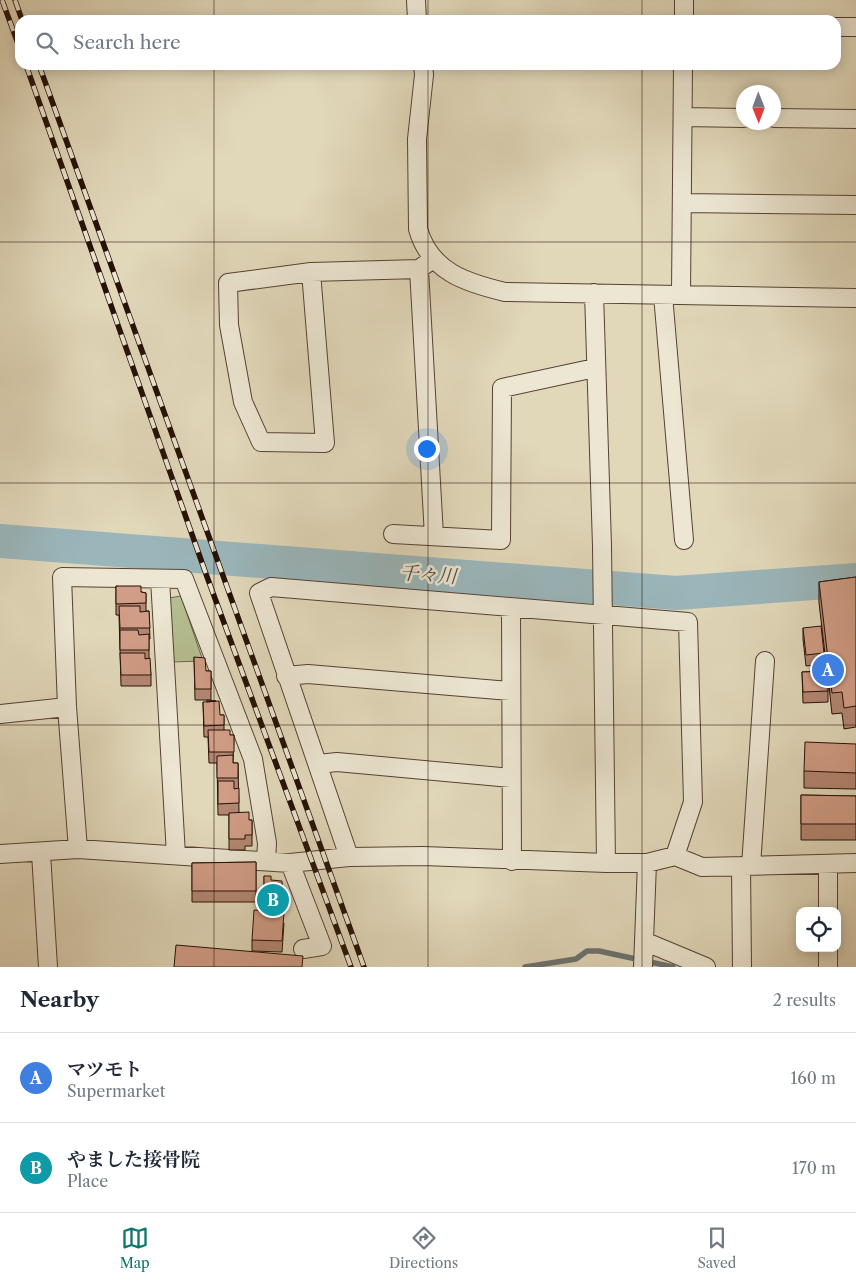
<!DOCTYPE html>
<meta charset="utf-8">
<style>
body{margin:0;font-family:"Libre Caslon Text","Noto Serif JP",serif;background:#f6f6f7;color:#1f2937}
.controls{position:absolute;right:15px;bottom:15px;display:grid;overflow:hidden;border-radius:10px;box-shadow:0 2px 12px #0003}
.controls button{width:45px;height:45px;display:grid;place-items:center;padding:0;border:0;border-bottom:1px solid #e0e1e3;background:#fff;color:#1f2937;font:25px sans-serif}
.compass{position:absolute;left:736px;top:85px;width:45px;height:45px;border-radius:50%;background:#fff;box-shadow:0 2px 12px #0003;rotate:179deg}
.you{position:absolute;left:426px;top:448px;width:18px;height:18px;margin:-12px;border:4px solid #fff;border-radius:50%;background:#1a73e8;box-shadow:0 0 0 8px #1a73e833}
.badge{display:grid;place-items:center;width:32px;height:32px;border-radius:50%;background:#0f766e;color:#fff;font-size:16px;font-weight:700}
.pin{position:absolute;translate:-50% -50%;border:2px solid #fff;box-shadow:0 1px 5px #0006}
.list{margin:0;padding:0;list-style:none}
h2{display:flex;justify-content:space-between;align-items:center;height:65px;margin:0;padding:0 20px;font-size:21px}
h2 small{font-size:16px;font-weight:400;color:#747a83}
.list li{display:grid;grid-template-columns:32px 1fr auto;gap:15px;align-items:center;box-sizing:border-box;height:90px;padding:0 20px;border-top:1px solid #e0e1e3}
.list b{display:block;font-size:19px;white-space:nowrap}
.list p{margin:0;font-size:16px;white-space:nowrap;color:#747a83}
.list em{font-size:16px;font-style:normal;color:#747a83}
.icon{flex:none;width:28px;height:28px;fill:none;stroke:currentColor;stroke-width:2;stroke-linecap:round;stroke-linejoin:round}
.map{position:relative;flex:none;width:856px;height:967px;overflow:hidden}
.search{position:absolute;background:#fff;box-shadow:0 2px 12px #0003;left:15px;right:15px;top:15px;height:55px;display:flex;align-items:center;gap:12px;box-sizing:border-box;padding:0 18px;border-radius:15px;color:#747a83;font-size:19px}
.sheet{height:245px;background:#fff}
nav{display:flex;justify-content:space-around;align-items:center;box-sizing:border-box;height:70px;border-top:1px solid #e0e1e3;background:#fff;font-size:14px;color:#747a83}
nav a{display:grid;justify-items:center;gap:2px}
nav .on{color:#0f766e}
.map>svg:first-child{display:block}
.green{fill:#b4be8f;stroke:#6d674b}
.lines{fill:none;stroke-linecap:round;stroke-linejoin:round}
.stream{stroke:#6c7473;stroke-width:5.5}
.river{stroke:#9ab6bb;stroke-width:34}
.minor-casing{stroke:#554234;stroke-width:20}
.minor{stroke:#ece6d2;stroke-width:18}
.rail-casing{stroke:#261007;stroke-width:5.5}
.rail{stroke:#ece6d2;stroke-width:4;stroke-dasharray:11;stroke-linecap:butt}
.wall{fill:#b48773;stroke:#261007}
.building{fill:#d19d86;stroke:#261007}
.grid{fill:none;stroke:#261007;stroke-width:1;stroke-opacity:0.55}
.labels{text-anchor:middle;stroke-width:5;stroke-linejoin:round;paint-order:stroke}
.water-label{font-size:19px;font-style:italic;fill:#4f4a46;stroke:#ece6d2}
</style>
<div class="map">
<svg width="856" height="967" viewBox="0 0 856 967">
<rect width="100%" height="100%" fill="#e1d8ba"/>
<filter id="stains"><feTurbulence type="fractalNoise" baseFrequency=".004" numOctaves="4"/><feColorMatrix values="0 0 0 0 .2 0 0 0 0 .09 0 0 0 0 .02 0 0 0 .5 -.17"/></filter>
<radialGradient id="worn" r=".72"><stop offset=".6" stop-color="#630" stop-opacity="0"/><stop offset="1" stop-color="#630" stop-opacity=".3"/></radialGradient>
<path class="green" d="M181,596L203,661L172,662L169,598Z"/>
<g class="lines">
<path class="stream" d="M525,967L576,959L587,951H599L673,967"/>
<path class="river" d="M0,541L676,593L856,580"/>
<defs>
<path id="minor" d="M416,0L417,20
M684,20V0
M836,27H856
M423,65L424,75L417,139L418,229C430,272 467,283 505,292L856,298
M683,117L744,118
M774,118L856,119
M682,203L856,205
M419,269L434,536
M311,272L325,443L261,442L243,402L229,325L228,283L311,272L419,269L433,259
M594,293L602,546L606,863
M681,294L683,65
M663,295L684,540
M393,534L501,540L502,388L595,368
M160,579L176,855
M511,607L512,861
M286,676L308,674L510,691
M0,714L67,707
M318,764L337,762L511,778
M78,849L67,707L62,577L184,579L253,759L267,843L266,861
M41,853L48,967
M0,854L78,849L290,863L349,857L423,856L606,863H647L675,856L702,867L856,863
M349,857L259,593L271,587L688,622L693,802L675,856
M290,863L322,946L303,949
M741,866L742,967
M751,866L765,661
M828,911V864
M646,942L706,967
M643,967L647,863
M828,967V948"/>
</defs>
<use href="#minor" class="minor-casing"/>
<use href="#minor" class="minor"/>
<defs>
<path id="rail" d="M2,0L20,49
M15,0L22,20
M26,65L206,574L351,967
M39,65L364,967"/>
</defs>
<use href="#rail" class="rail-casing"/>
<use href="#rail" class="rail"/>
</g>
<path class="wall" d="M856,577V727L844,729L842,713L832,714L828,677V702L803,703L802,672L827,671L819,603V582Z
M116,586L146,593V611H149L150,639H149V658L151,675V686H121L119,615H116Z
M803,628L824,653V664L806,666L803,639Z
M194,657L206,671H211V700H195Z
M203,702L220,715H224V730L230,735H234L233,763H238L239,812L249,820H252V846H245V850H229V815H218L217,763H209L208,737H204Z
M856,744V789L804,788V771Z
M801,795L856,796V840H801Z
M256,862V902H192V863Z
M264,876L271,880L283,897V908H264Z
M284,923L282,952L252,951V940Z"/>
<path class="building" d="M856,577V706L844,708L842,692L832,693L819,582Z
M116,586H141V592L146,593V603L116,604Z
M119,606H140V612L149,611L150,628H120Z
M821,626L824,653L806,655L803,628Z
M120,630H138L139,635L149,634V650H120Z
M120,653H145V659L150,658L151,675H121Z
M194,657L205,658L206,671H211V689H195Z
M827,671L828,691L803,692L802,672Z
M207,700L216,701L207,702Z
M219,701L220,715H224V725L204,726L203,702Z
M208,730H230V735H234V752H209Z
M805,742L856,744V773L804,771Z
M233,755V763H238V778H217V756Z
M218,781H234V789L239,788V803L218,804Z
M801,795L856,796V824H801Z
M249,812V820H252V835H245V839H229V813Z
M256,862V891H192V863Z
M264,876H271V880L282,881L283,897H264Z
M254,910L284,912L282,941L252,940Z
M176,945L303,956L302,967H174Z"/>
<path class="grid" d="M214,0V20M428,0V20M642,0V20M214,65V967M428,65V967M642,65V967M0,242H856M0,483H856M0,725H856"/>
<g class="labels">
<g class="water-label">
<text transform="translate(428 574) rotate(4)" y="7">千々川</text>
</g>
</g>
<rect width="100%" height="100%" filter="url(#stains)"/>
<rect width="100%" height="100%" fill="url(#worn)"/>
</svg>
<div class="controls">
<button><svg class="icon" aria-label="locate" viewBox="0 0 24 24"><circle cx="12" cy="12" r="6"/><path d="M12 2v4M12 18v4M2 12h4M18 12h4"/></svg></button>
</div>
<svg class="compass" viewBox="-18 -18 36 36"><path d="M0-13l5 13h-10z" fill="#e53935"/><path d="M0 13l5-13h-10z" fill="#747a83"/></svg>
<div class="you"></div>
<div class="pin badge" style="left:828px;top:670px;background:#3f7fe0">A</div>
<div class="pin badge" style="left:273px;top:900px;background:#0f9aa8">B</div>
<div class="search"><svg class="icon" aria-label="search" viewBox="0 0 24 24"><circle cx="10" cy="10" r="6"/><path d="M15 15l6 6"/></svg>Search here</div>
</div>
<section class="sheet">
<h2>Nearby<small>2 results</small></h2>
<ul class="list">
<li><span class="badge" style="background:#3f7fe0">A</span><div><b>マツモト</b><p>Supermarket</p></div><em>160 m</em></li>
<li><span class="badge" style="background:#0f9aa8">B</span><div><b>やました接骨院</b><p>Place</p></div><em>170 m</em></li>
</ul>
</section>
<nav>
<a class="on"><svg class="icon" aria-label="map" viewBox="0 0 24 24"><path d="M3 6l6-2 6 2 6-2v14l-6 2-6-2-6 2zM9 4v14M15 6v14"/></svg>Map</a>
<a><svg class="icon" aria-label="directions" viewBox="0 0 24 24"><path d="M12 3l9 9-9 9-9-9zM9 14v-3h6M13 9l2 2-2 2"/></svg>Directions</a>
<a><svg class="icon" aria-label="saved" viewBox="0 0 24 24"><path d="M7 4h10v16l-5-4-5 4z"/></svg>Saved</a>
</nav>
